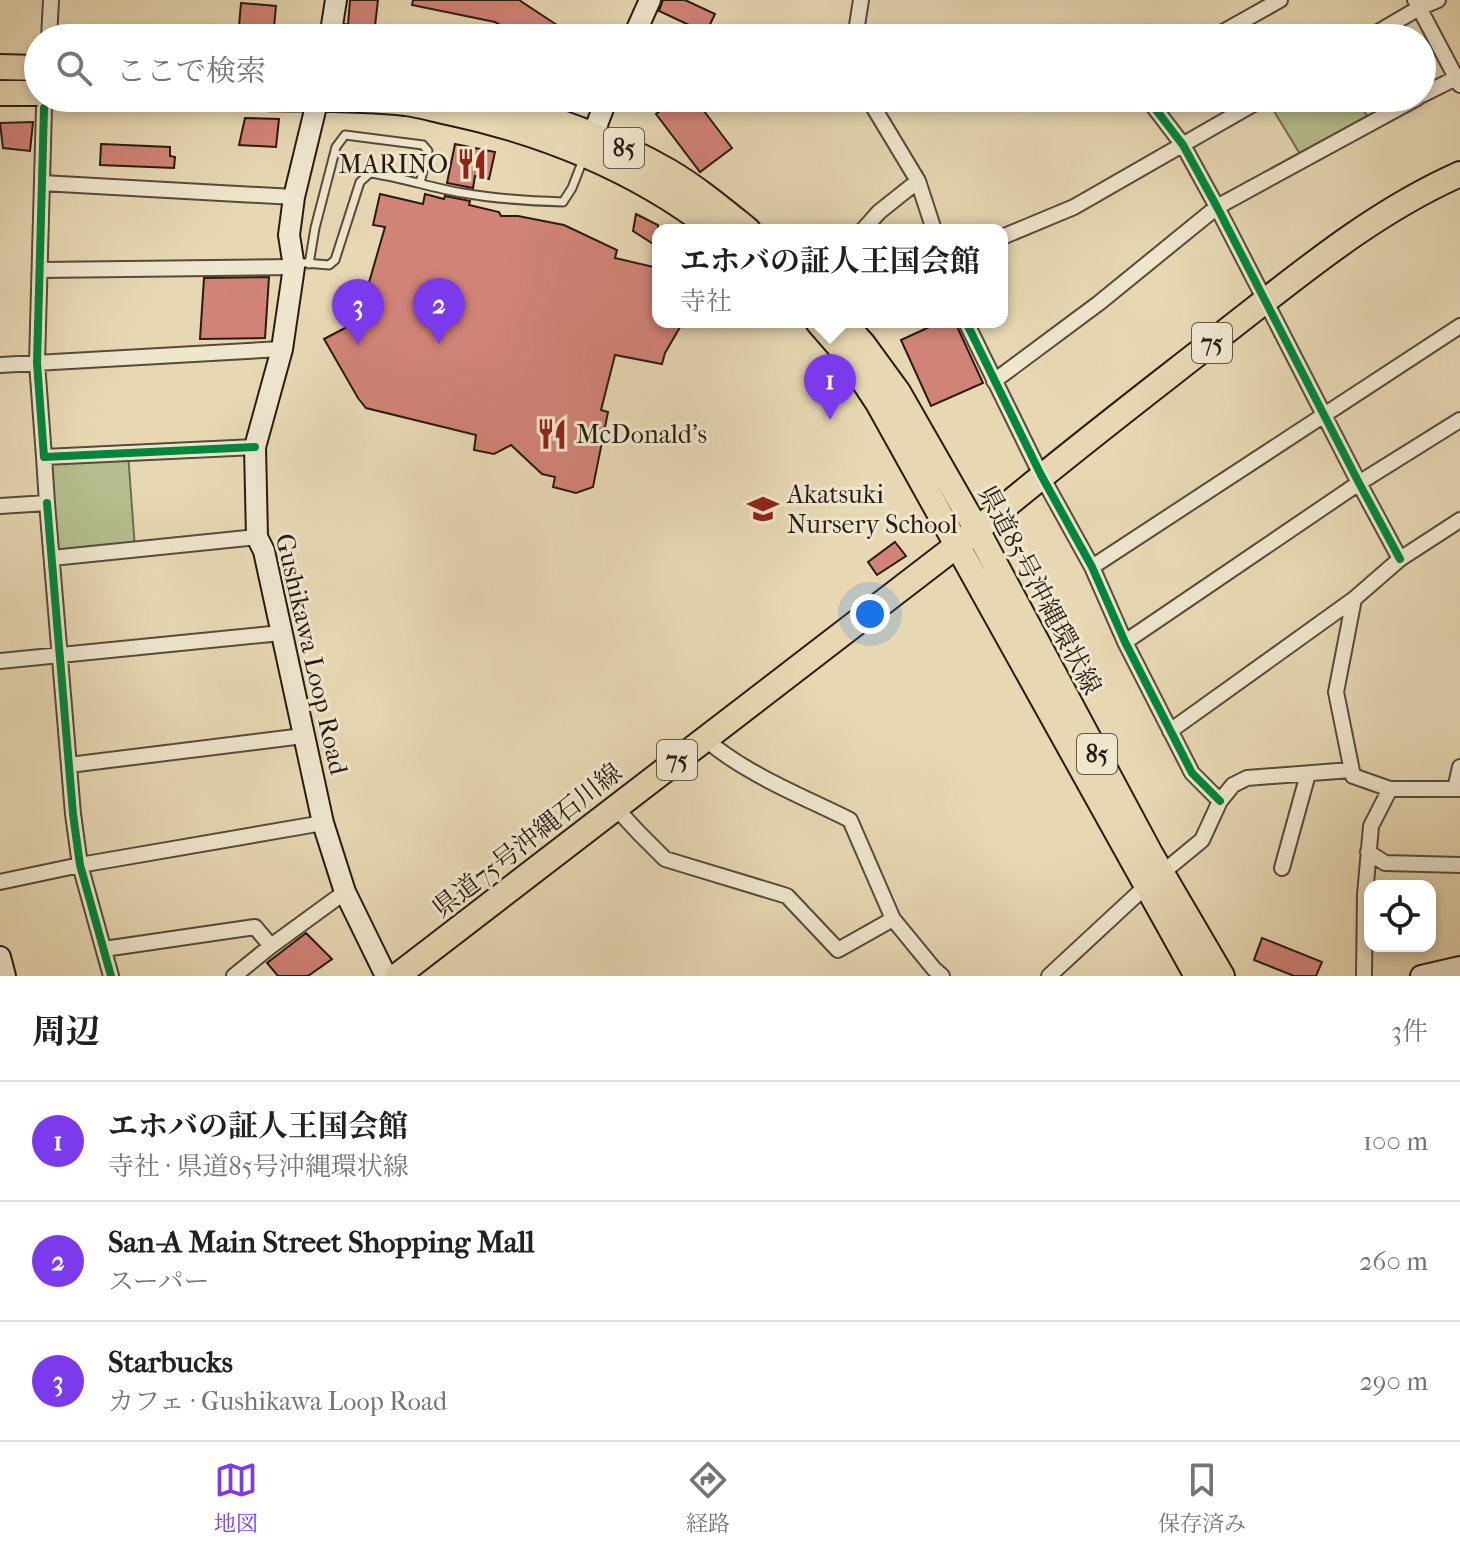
<!DOCTYPE html>
<html lang="ja">
<meta charset="utf-8">
<style>
body{margin:0;font-family:"IM FELL French Canon","Noto Serif JP",serif;background:#f6f6f6;color:#202124}
.controls{position:absolute;right:24px;bottom:24px;display:grid;overflow:hidden;border-radius:16px;box-shadow:0 4px 12px #0003}
.controls button{width:72px;height:72px;display:grid;place-items:center;padding:0;border:0;border-bottom:2px solid #e0e0e0;background:#fff;color:#202124;font:40px sans-serif}
.you{position:absolute;left:870px;top:614px;width:28px;height:28px;margin:-20px;border:6px solid #fff;border-radius:50%;background:#1a73e8;box-shadow:0 0 0 12px #1a73e833}
.badge{display:grid;place-items:center;width:52px;height:52px;border-radius:50%;background:#7c3aed;color:#fff;font-size:26px;font-weight:700}
.pin{position:absolute;translate:-50% -66px;filter:drop-shadow(0 2px 4px #0008)}
.pin::after{content:'';position:absolute;top:42px;width:28px;height:24px;background:inherit;clip-path:polygon(0 0,100% 0,50% 100%)}
.popup{position:absolute;left:652px;top:224px;width:356px;height:104px;box-sizing:border-box;display:grid;place-content:center;border-radius:16px;background:#fff;filter:drop-shadow(0 2px 6px #0005);font-size:26px;white-space:nowrap;color:#757577}
.popup b{font-size:30px;color:#202124}
.popup::after{content:'';position:absolute;left:50%;top:100%;margin-left:-16px;border:16px solid transparent;border-top-color:#fff}
.list{margin:0;padding:0;list-style:none}
h2{display:flex;justify-content:space-between;align-items:center;height:104px;margin:0;padding:0 32px;font-size:34px}
h2 small{font-size:26px;font-weight:400;color:#757577}
.list li{display:grid;grid-template-columns:52px 1fr auto;gap:24px;align-items:center;box-sizing:border-box;height:120px;padding:0 32px;border-top:2px solid #e0e0e0}
.list b{display:block;font-size:30px;white-space:nowrap}
.list p{margin:0;font-size:26px;white-space:nowrap;color:#757577}
.list em{font-size:26px;font-style:normal;color:#757577}
.icon{flex:none;width:44px;height:44px;fill:none;stroke:currentColor;stroke-width:2;stroke-linecap:round;stroke-linejoin:round}
.map{position:relative;flex:none;width:1460px;height:976px;overflow:hidden}
.search{position:absolute;background:#fff;box-shadow:0 4px 12px #0003;left:24px;right:24px;top:24px;height:88px;display:flex;align-items:center;gap:20px;box-sizing:border-box;padding:0 28px;border-radius:44px;color:#757577;font-size:30px}
.sheet{height:464px;background:#fff}
nav{display:flex;justify-content:space-around;align-items:center;box-sizing:border-box;height:112px;border-top:2px solid #e0e0e0;background:#fff;font-size:22px;color:#757577}
nav a{display:grid;justify-items:center;gap:4px}
nav .on{color:#7c3aed}
.map>svg:first-child{display:block}
.green{fill:#b5bf8d;stroke:#6f6d50;stroke-width:2}
.building{fill:#d18377;stroke:#291b13;stroke-width:2}
.lines{fill:none;stroke-linecap:round;stroke-linejoin:round}
.lane-casing{stroke:#584a3b;stroke-width:11}
.street-casing{stroke:#584a3b;stroke-width:18}
.secondary-casing{stroke:#291b13;stroke-width:24}
.primary-casing{stroke:#291b13;stroke-width:28}
.lane{stroke:#efe6ce;stroke-width:7}
.street{stroke:#efe6ce;stroke-width:14}
.secondary{stroke:#efe6ce;stroke-width:20}
.primary{stroke:#e7d8b3;stroke-width:24}
.cycleway-casing{stroke:#efe6ce;stroke-width:13}
.cycleway{stroke:#00873e;stroke-width:8}
.labels{text-anchor:middle;stroke-width:6;stroke-linejoin:round;paint-order:stroke}
.shield{fill:#efe6ce;stroke:#64584b;stroke-width:2}
.shield-label{font-size:24px;font-weight:bold;fill:#291b13}
.poi-label{font-size:26px;fill:#291b13;stroke:#efe6ce;text-anchor:start}
.street-label{font-size:26px;fill:#291b13;stroke:#efe6ce}
</style>
<div class="map">
<svg width="1460" height="976" viewBox="0 0 1460 976">
<rect width="100%" height="100%" fill="#e7d8b3"/>
<filter id="stains"><feTurbulence type="fractalNoise" baseFrequency=".0025" numOctaves="4"/><feColorMatrix values="0 0 0 0 .2 0 0 0 0 .09 0 0 0 0 .02 0 0 0 .5 -.17"/></filter>
<radialGradient id="worn" r=".72"><stop offset=".6" stop-color="#630" stop-opacity="0"/><stop offset="1" stop-color="#630" stop-opacity=".3"/></radialGradient>
<path class="green" d="M1266,98H1356L1371,122L1303,159Z
M128,453L135,549L52,558L44,457Z"/>
<path class="building" d="M350,0H378L375,26L410,33L409,38H343L345,24L348,25Z
M413,0H519L557,25L582,38H524L495,22L412,5Z
M663,0H685L715,14L706,33L659,11Z
M241,3L276,6L273,38H238Z
M678,98H694L732,148L700,172L656,114Z
M245,118L279,119L276,147L239,145Z
M33,122L30,151L3,148L0,123Z
M101,144L170,147V156L175,157L174,168L100,165Z
M455,144L495,152L489,179L475,176L473,188L447,183Z
M380,194L423,204L425,194L444,199L445,196L470,201L469,205L499,212L501,216H518L564,225L617,250L615,258L658,268V322H683L665,353L662,364L615,355L601,410L608,412L593,487L576,493L553,487L555,477L542,474L511,445L494,454L474,450L476,435L366,408L358,398L324,339L345,328L346,321L357,324L385,227L373,225Z
M636,214L658,225V247L633,231Z
M269,277L265,338L200,339L204,278Z
M940,322H955L983,383L931,406L901,340Z
M895,542L906,556L877,575L868,562Z
M306,933L332,959L308,976H278L267,963Z
M1262,938L1322,962L1316,976H1294L1254,960Z"/>
<g class="lines">
<defs>
<path id="lane" d="M294,262L329,265L335,260L360,182L370,173C401,177 431,188 463,193C496,199 530,201 563,202L572,188L584,157
M309,264L315,228L336,147L345,135L423,145L428,151L420,183"/>
<path id="street" d="M1415,0L1460,85
M49,38L51,0
M855,38L861,0
M1212,38L1280,0
M1368,38L1419,8L1438,0
M1422,95L1460,76
M868,98L918,181L934,230
M1147,98L1183,145L1217,207L1359,483L1400,559
M44,108L37,363L44,457L255,447
M42,183L294,197
M863,230L879,212L918,181
M1002,237L1074,207L1264,98
M40,270L294,267
M966,322L1041,475L1092,567L1125,642L1192,773L1220,801
M0,365L282,349
M994,381L1099,303L1217,207L1417,98
M47,503L73,814L80,865L111,976
M0,506L47,503L44,457
M52,558L257,537
M1092,567L1460,326
M1354,599L1336,692L1353,776L1390,789H1460
M1125,642L1359,483L1460,420
M0,661L281,633
M1170,731L1354,599L1400,559L1460,520
M704,738C745,774 802,796 850,820L893,919L934,969L942,976
M69,765L303,736
M1455,789L1460,767
M615,807L638,832L665,859L787,896L838,950L893,919
M1368,852L1385,863L1460,865
M1282,868L1308,774
M1162,873L1202,840L1220,801L1233,785L1247,778L1351,770
M0,882L80,865L323,823
M104,949L255,927L271,946
M234,976L271,946L345,892
M1049,976L1145,887
M1364,976L1365,895L1371,826L1390,789"/>
<path id="secondary" d="M330,38L336,0
M633,38L650,0
M318,98L294,197L289,235L294,267L282,349L255,447L257,537L264,551L323,823L345,892L386,976
M588,148L607,98
M0,957L5,976
M1421,976L1460,967"/>
<path id="primary" d="M0,67L38,68
M0,93H38
M265,98C311,99 359,98 406,103C420,105 434,109 448,112C543,132 637,170 714,230
M485,98C548,117 611,138 668,171C697,188 722,209 748,230
M818,322L845,353L878,403L1197,976
M843,322L863,344L898,392L977,530L1150,853L1222,976
M397,976L977,530C1057,462 1141,398 1224,333C1299,275 1372,213 1460,174"/>
</defs>
<use href="#lane" class="lane-casing"/>
<use href="#street" class="street-casing"/>
<use href="#secondary" class="secondary-casing"/>
<use href="#primary" class="primary-casing"/>
<use href="#lane" class="lane"/>
<use href="#street" class="street"/>
<use href="#secondary" class="secondary"/>
<use href="#primary" class="primary"/>
<defs>
<path id="cycleway" d="M1147,98L1183,145L1217,207L1359,483L1400,559
M44,108L37,363L44,457L255,447
M966,322L1041,475L1092,567L1125,642L1192,773L1220,801
M47,503L73,814L80,865L111,976"/>
</defs>
<use href="#cycleway" class="cycleway-casing"/>
<use href="#cycleway" class="cycleway"/>
</g>
<defs>
<symbol id="restaurant-bare" viewBox="-9 -9 18 18"><path d="M-5-6h1v4h1v-4h1v4h1v-4h1v5L-1.5 .5V6h-2V.5L-5-1ZM5-6V6H3V1.5H1.5Q1.5-4 5-6Z" fill="#8f2418" stroke="#efe6ce" stroke-width="2.5" paint-order="stroke"/></symbol>
<symbol id="school-bare" viewBox="-9 -9 18 18"><path d="M0-5L7-2L0 1L-7-2ZM-4 1L0 2.5L4 1V4Q0 6-4 4Z" fill="#8f2418" stroke="#efe6ce" stroke-width="2.5" paint-order="stroke"/></symbol>
</defs>
<g fill-rule="evenodd">
<use href="#restaurant-bare" x="450" y="142" width="44" height="44"/>
<use href="#restaurant-bare" x="530" y="412" width="44" height="44"/>
<use href="#school-bare" x="741" y="487" width="44" height="44"/>
</g>
<g class="labels">
<g class="shield">
<rect x="604" y="128" width="40" height="40" rx="6"/>
<rect x="1192" y="323" width="40" height="40" rx="6"/>
<rect x="1077" y="734" width="40" height="40" rx="6"/>
<rect x="657" y="740" width="40" height="40" rx="6"/>
</g>
<g class="shield-label">
<text x="624" y="156">85</text>
<text x="1212" y="351">75</text>
<text x="1097" y="762">85</text>
<text x="677" y="768">75</text>
</g>
<g class="poi-label">
<text x="448" y="173" text-anchor="end">MARINO</text>
<text x="576" y="443">McDonald's</text>
<text x="787" y="503">Akatsuki<tspan x="787" dy="30">Nursery School</tspan></text>
</g>
<g class="street-label">
<text transform="translate(1040 590) rotate(62)" y="9">県道85号沖縄環状線</text>
<text transform="translate(312 654) rotate(77)" y="9">Gushikawa Loop Road</text>
<text transform="translate(527 840) rotate(-38)" y="9">県道75号沖縄石川線</text>
</g>
</g>
<rect width="100%" height="100%" filter="url(#stains)"/>
<rect width="100%" height="100%" fill="url(#worn)"/>
</svg>
<div class="controls">
<button><svg class="icon" aria-label="locate" viewBox="0 0 24 24"><circle cx="12" cy="12" r="6"/><path d="M12 2v4M12 18v4M2 12h4M18 12h4"/></svg></button>
</div>
<div class="you"></div>
<div class="pin badge" style="left:830px;top:420px">1</div>
<div class="popup"><b>エホバの証人王国会館</b>寺社</div>
<div class="pin badge" style="left:439px;top:344px">2</div>
<div class="pin badge" style="left:358px;top:345px">3</div>
<div class="search"><svg class="icon" aria-label="search" viewBox="0 0 24 24"><circle cx="10" cy="10" r="6"/><path d="M15 15l6 6"/></svg>ここで検索</div>
</div>
<section class="sheet">
<h2>周辺<small>3件</small></h2>
<ul class="list">
<li><span class="badge">1</span><div><b>エホバの証人王国会館</b><p>寺社 · 県道85号沖縄環状線</p></div><em>100 m</em></li>
<li><span class="badge">2</span><div><b>San-A Main Street Shopping Mall</b><p>スーパー</p></div><em>260 m</em></li>
<li><span class="badge">3</span><div><b>Starbucks</b><p>カフェ · Gushikawa Loop Road</p></div><em>290 m</em></li>
</ul>
</section>
<nav>
<a class="on"><svg class="icon" aria-label="map" viewBox="0 0 24 24"><path d="M3 6l6-2 6 2 6-2v14l-6 2-6-2-6 2zM9 4v14M15 6v14"/></svg>地図</a>
<a><svg class="icon" aria-label="directions" viewBox="0 0 24 24"><path d="M12 3l9 9-9 9-9-9zM9 14v-3h6M13 9l2 2-2 2"/></svg>経路</a>
<a><svg class="icon" aria-label="saved" viewBox="0 0 24 24"><path d="M7 4h10v16l-5-4-5 4z"/></svg>保存済み</a>
</nav>
